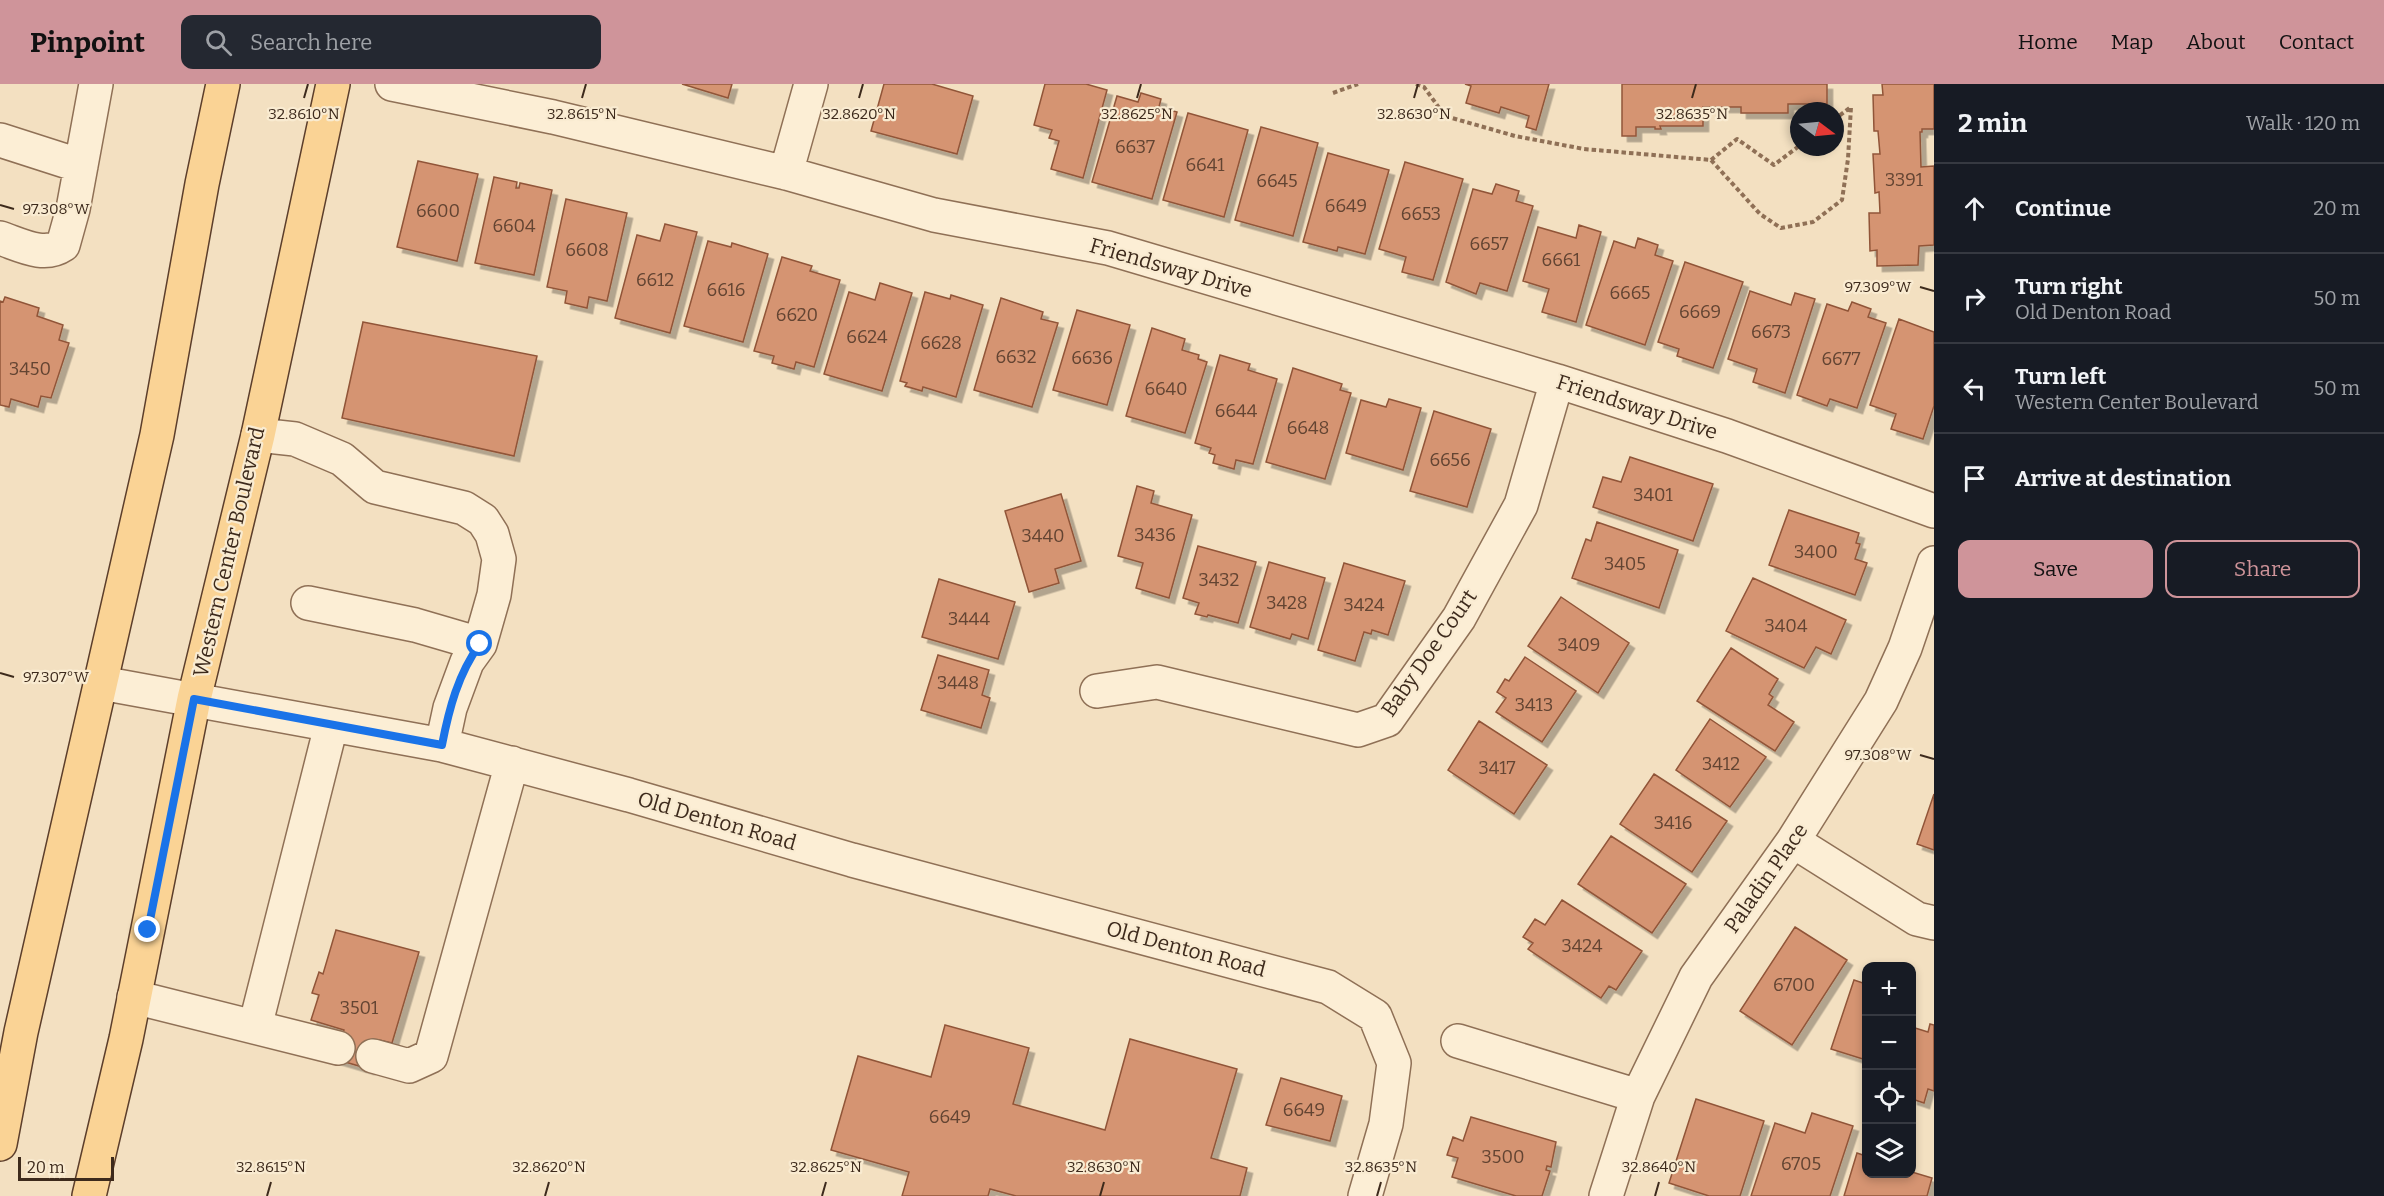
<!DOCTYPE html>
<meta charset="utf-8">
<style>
body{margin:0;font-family:Bitter,serif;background:#242831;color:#f1f3f6}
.controls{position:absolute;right:18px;bottom:18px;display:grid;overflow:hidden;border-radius:12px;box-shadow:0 3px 9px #0003}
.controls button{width:54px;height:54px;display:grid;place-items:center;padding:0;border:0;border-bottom:2px solid #363941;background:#171b24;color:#f1f3f6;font:30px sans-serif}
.compass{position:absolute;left:1790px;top:18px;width:54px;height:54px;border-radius:50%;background:#171b24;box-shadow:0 3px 9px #0003;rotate:106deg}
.scale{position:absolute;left:18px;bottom:15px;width:96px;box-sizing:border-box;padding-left:6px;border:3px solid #3d2a1c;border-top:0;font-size:16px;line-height:21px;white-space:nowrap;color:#3d2a1c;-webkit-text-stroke:4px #f9ebd1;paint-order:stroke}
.stop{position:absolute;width:18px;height:18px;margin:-14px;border:4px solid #1a73e8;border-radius:50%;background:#fff}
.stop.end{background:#1a73e8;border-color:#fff;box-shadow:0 2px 6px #0008}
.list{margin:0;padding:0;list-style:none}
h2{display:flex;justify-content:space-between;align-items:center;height:78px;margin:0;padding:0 24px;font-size:26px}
h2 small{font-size:20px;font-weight:400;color:#9ea1a6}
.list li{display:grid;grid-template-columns:39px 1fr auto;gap:18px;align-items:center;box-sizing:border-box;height:90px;padding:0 24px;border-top:2px solid #363941}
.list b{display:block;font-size:22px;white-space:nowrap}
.list p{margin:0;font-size:20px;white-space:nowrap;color:#9ea1a6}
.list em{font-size:20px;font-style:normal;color:#9ea1a6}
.actions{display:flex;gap:12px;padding:18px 24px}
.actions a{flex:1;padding:14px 0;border:2px solid #cf949a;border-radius:12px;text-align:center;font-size:21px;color:#cf949a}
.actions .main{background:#cf949a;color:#111}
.icon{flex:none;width:33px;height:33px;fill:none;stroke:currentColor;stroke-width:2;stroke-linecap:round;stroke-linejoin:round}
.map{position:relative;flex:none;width:1934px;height:1112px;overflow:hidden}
header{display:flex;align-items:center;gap:36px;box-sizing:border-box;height:84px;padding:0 30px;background:#cf949a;color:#111}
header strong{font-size:28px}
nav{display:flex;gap:33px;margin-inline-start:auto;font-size:21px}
.search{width:420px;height:54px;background:#242831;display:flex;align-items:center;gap:15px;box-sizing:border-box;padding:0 21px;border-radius:12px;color:#9ea1a6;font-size:22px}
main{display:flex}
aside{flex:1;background:#171b24}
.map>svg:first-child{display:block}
.building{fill:#d59472;stroke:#915539;stroke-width:1.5;filter:url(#shadow)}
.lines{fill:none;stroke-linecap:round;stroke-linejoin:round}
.minor-casing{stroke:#8f7056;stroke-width:36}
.major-casing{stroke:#5c3e2b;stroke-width:36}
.path{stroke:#8f7056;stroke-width:4;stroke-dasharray:4.5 3;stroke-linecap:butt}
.minor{stroke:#fceed5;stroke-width:33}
.major{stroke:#fad395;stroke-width:33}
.route{stroke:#1a73e8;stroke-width:8}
.ticks{fill:none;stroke:#3d2a1c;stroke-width:2}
.labels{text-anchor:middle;stroke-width:4.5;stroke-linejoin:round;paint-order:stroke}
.number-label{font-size:18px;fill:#634432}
.street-label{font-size:21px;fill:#3d2a1c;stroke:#f9ebd1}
.ticks-label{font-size:15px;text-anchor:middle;fill:#3d2a1c;stroke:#f9ebd1;stroke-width:4.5;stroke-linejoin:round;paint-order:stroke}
</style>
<header>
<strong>Pinpoint</strong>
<div class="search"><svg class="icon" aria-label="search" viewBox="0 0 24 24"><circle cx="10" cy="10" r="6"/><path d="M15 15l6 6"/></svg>Search here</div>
<nav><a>Home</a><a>Map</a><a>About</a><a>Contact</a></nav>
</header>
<main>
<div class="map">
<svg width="1934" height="1112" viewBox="0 0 1934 1112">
<defs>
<filter id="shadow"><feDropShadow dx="5.5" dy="5.5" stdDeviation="0" flood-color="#0004"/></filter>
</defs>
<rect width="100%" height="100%" fill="#f3e0c1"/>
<path class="building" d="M682,0H732L728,14Z
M884,0H932L973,12L957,70L871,47Z
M1045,0H1086L1107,6L1083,94L1051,85L1059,57L1049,54L1052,46L1034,41Z
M1465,0H1549L1536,46L1526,43L1529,32L1501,23L1499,29L1466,19L1471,2Z
M1622,0H1827V20H1788V29H1741V23H1703V42H1660L1661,45H1655V43H1636V52H1622Z
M1882,0H1934V45H1922V48H1920L1921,83L1934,82V161L1919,162L1918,181L1877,182V166L1870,167L1869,129H1880L1879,108L1875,109L1873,70H1880L1878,47H1874L1873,11H1883Z
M1141,9L1161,15L1159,23L1177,28L1152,115L1092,98L1117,12L1138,18Z
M1188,29L1248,46L1224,133L1163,116Z
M1261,43L1318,59L1293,152L1235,136Z
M1328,69L1389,86L1365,170L1338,163L1337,167L1303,158Z
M418,77L478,90L457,177L397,163Z
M1405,78L1463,95L1433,196L1402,188L1406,173L1379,165Z
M494,93L517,98L516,104H519L520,99L552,106L534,191L475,179Z
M1496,100L1519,107L1516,117L1533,122L1507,207L1480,199L1476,210L1446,198L1473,105L1492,110Z
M566,115L627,129L607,217L589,213L587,224L565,219L567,207L547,203Z
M665,140L697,148L670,249L615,234L637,151L660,157Z
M1579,141L1601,148L1576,238L1542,228L1549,205L1523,197L1538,143L1576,154Z
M1638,154L1658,161L1655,171L1673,177L1645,261L1586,241L1614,157L1635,164Z
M708,157L731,163L732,159L768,170L743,258L684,242Z
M782,173L812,182L810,187L840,196L814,283L796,278L794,285L772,279L774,272L754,267Z
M1685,178L1743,198L1713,284L1677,272L1679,265L1658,258Z
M880,199L912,209L882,307L824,290L849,208L875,216Z
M1750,207L1791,221L1795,209L1815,215L1785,309L1753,298L1757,285L1728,275Z
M925,208L950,215L951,211L983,221L956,313L923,303L922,307L905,302L907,299L900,297Z
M5,213L39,224L37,232L63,241L59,256L69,259L51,314L41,312L38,323L11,315L9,323L0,321V217L3,218Z
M1001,214L1043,228L1041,235L1058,239L1032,323L974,306Z
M1852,218L1871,225L1868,233L1886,239L1857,324L1830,315L1827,322L1797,311L1827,220L1848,227Z
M1077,226L1130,241L1107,321L1053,306Z
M1899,235L1934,248V322L1923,355L1891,345L1896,330L1870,321Z
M363,238L537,272L514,372L342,334Z
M1152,244L1185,255L1182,266L1199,271L1198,275L1207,278L1185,349L1126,332Z
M1220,271L1250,280L1248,286L1277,295L1253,380L1236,376L1234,385L1213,379L1215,371L1209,369L1211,364L1195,359Z
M1293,284L1342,300L1340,306L1351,309L1325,395L1266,378Z
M1389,315L1421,324L1403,386L1346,369L1361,316L1386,323Z
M1434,327L1491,345L1467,423L1410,407Z
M1630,373L1713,400L1693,457L1593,423L1603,393L1621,398Z
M1137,402L1154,407L1151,419L1192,431L1169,514L1136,504L1143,479L1118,472Z
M1061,410L1081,477L1055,485L1059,499L1029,508L1005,427Z
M1789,426L1859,449L1856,459L1860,460L1855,475L1867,479L1855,511L1769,481Z
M1597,438L1678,466L1659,524L1572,494L1586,455L1591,457Z
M1198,462L1256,478L1238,539L1208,531L1207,533L1195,530L1199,519L1183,514Z
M1269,478L1325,494L1308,555L1292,550L1290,555L1250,543Z
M1344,479L1405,497L1388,551L1372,546L1371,550L1364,548L1355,577L1318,566Z
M1753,494L1846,536L1831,570L1816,563L1804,584L1726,547Z
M939,495L1015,518L998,575L922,553Z
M1561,513L1629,559L1598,609L1528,562Z
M1731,564L1778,595L1769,610L1773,613L1768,621L1794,638L1775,667L1697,617Z
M938,571L989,586L982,611L990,614L981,644L921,626Z
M1525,573L1576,607L1542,658L1496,628L1506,614L1497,608L1505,595L1509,597Z
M1710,635L1766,673L1730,723L1676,686Z
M1479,637L1547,681L1514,730L1448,686Z
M1654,690L1727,737L1692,788L1620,740Z
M1934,710V766L1917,760Z
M1611,752L1686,800L1652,849L1578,800Z
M1562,816L1642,867L1616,906L1609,902L1601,914L1528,865L1533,859L1523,853L1535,835L1545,841Z
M1795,843L1847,876L1792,961L1740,927Z
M336,846L419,868L392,959L379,956L369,985L335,975L344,946L311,936L319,911L312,909L319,888L323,890Z
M1854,896L1866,900V976L1831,965Z
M1930,940L1934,941V1007L1928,1005L1924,1019L1912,1015V943L1928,948Z
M945,941L1029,964L1013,1020L1105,1046L1130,955L1237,985L1211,1074L1247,1084L1240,1112H1016L990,1105L988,1112H902L909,1088L831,1066L858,972L931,993Z
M1281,994L1342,1012L1330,1057L1266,1041Z
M1696,1015L1764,1037L1740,1112H1709L1669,1099Z
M1812,1029L1853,1042L1830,1112H1751L1775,1039L1805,1049Z
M1471,1033L1556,1058L1551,1083L1547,1082L1546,1086L1550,1087L1542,1112H1516L1452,1093L1458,1074L1447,1071L1453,1053L1463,1057Z
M1857,1069L1866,1072V1090H1886L1899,1093L1900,1090L1912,1088L1932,1094L1927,1112H1844Z"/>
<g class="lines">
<defs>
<path id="minor" d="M392,0L553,33L786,89L934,131L1108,164L1557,297L1727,352L1934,427
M0,56L81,82
M786,89L811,0
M0,154C21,161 44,174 63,161L73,125L96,0
M258,351L295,355L342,375L375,403L464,424L483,436L492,450L499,475L494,511L480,560L467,578L450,624L442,661
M308,519L415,541L480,560
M101,599L442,661L629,711L852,776L1328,903L1375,932L1394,979L1386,1040L1365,1112
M1097,607L1157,598L1358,646L1387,636L1459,534L1521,421L1557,297
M1793,757L1917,835L1934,839
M134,913L338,964
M255,943L331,642
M1458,957L1638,1012
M373,972L409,982L431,972L512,679
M1606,1112L1638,1012L1696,893L1793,757L1881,617L1905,564L1934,479"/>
<path id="major" d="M0,1060L21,948L157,351L202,100L223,0
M89,1112L126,955L194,615L258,351L333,0"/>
</defs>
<use href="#minor" class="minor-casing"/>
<use href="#major" class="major-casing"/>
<path class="path" d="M1416,0L1424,3L1445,32L1515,52L1584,65L1711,76L1760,130L1781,144L1813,138L1842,116L1848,75L1851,23L1835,35
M1333,9L1358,0
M1711,76L1737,55L1774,81L1799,62"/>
<use href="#minor" class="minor"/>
<use href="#major" class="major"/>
</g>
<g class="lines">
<path class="route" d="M148,846L194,615L442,661C449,625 458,590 480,560"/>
</g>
<path class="ticks" d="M304,14L308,0M582,14L586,0M859,14L863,0M1137,14L1141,0M1414,14L1418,0M1692,14L1696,0M0,121L14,125M1920,203L1934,207M0,589L14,593M1920,671L1934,675M267,1112L271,1098M545,1112L549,1098M822,1112L826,1098M1100,1112L1104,1098M1377,1112L1381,1098M1655,1112L1659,1098"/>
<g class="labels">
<g class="number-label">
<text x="1135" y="69">6637</text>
<text x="1205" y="87">6641</text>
<text x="1904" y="102">3391</text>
<text x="1277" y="103">6645</text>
<text x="1346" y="128">6649</text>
<text x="438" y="133">6600</text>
<text x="1421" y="136">6653</text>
<text x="514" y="148">6604</text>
<text x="1489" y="166">6657</text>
<text x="587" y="172">6608</text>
<text x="1561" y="182">6661</text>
<text x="655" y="202">6612</text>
<text x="726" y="212">6616</text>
<text x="1630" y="215">6665</text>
<text x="1700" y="234">6669</text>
<text x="797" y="237">6620</text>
<text x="1771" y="254">6673</text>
<text x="867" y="259">6624</text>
<text x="941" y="265">6628</text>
<text x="1016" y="279">6632</text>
<text x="1092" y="280">6636</text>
<text x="1841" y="281">6677</text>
<text x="30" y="291">3450</text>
<text x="1166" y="311">6640</text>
<text x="1236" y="333">6644</text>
<text x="1308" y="350">6648</text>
<text x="1450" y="382">6656</text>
<text x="1653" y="417">3401</text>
<text x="1155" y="457">3436</text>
<text x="1043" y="458">3440</text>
<text x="1816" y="474">3400</text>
<text x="1625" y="486">3405</text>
<text x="1219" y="502">3432</text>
<text x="1287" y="525">3428</text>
<text x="1364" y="527">3424</text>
<text x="969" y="541">3444</text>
<text x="1786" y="548">3404</text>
<text x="1579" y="567">3409</text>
<text x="958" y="605">3448</text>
<text x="1534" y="627">3413</text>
<text x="1721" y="686">3412</text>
<text x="1497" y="690">3417</text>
<text x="1673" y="745">3416</text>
<text x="1582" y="868">3424</text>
<text x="1794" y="907">6700</text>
<text x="359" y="930">3501</text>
<text x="1304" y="1032">6649</text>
<text x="950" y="1039">6649</text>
<text x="1503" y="1079">3500</text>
<text x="1801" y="1086">6705</text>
</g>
<g class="street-label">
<text transform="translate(1171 184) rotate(16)" y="7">Friendsway Drive</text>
<text transform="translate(1637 323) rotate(18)" y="7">Friendsway Drive</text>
<text transform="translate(229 468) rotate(-77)" y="7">Western Center Boulevard</text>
<text transform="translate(1429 569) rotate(-55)" y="7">Baby Doe Court</text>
<text transform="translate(717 737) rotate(16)" y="7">Old Denton Road</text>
<text transform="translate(1766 794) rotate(-55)" y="7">Paladin Place</text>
<text transform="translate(1186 865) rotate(15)" y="7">Old Denton Road</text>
</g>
</g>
<g class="ticks-label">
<text x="304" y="35">32.8610°N</text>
<text x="582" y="35">32.8615°N</text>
<text x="859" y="35">32.8620°N</text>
<text x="1137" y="35">32.8625°N</text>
<text x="1414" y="35">32.8630°N</text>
<text x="1692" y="35">32.8635°N</text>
<text x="56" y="130">97.308°W</text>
<text x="1878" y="208">97.309°W</text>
<text x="56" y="598">97.307°W</text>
<text x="1878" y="676">97.308°W</text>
<text x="271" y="1088">32.8615°N</text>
<text x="549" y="1088">32.8620°N</text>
<text x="826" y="1088">32.8625°N</text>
<text x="1104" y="1088">32.8630°N</text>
<text x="1381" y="1088">32.8635°N</text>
<text x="1659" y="1088">32.8640°N</text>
</g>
</svg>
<div class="controls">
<button>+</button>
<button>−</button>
<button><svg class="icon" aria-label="locate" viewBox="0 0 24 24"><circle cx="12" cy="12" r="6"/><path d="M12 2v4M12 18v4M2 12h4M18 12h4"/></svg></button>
<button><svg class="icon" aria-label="layers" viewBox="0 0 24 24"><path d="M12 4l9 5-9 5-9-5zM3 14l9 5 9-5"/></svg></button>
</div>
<svg class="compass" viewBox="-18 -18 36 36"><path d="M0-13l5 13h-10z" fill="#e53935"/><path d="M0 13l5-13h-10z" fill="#9ea1a6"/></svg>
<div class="scale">20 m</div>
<div class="stop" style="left:480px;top:560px"></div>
<div class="stop end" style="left:148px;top:846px"></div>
</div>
<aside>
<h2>2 min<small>Walk · 120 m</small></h2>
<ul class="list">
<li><svg class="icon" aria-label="ahead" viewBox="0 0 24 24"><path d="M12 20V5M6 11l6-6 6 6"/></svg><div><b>Continue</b></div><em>20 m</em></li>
<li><svg class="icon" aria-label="right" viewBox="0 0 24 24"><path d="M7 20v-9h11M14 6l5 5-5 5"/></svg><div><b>Turn right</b><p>Old Denton Road</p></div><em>50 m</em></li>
<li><svg class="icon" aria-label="left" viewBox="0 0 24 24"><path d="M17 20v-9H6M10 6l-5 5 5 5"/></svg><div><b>Turn left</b><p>Western Center Boulevard</p></div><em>50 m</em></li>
<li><svg class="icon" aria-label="arrive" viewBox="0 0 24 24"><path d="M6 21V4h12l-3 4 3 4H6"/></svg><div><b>Arrive at destination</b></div></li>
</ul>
<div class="actions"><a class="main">Save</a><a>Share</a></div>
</aside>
</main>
